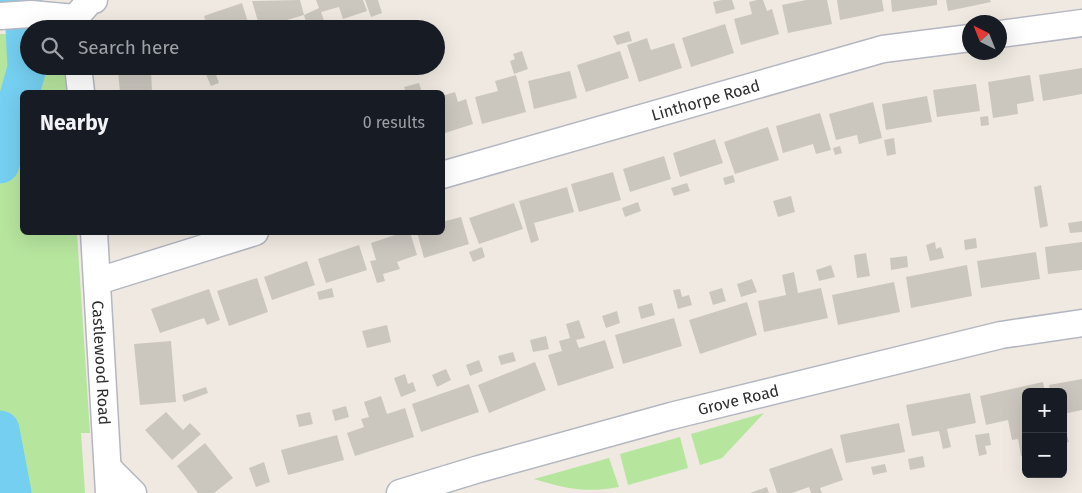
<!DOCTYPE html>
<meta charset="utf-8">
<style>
body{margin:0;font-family:"Fira Sans",sans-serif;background:#242831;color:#f1f3f6}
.controls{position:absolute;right:15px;bottom:15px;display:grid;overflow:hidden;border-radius:8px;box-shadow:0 5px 20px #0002}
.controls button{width:45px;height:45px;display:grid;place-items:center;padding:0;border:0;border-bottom:1px solid #363941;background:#171b24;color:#f1f3f6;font:25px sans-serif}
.compass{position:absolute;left:962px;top:15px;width:45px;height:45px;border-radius:50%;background:#171b24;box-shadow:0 5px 20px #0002;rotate:317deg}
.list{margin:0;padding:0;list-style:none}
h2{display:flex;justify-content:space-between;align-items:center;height:65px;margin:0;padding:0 20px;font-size:21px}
h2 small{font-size:16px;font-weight:400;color:#9ea1a6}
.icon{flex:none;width:28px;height:28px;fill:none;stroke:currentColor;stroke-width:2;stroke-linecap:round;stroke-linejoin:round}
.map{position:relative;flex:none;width:1082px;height:493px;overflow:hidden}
.search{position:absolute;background:#171b24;box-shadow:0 5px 20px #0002;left:20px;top:20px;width:425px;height:55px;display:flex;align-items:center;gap:12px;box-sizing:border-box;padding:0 18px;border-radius:28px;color:#9ea1a6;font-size:19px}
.panel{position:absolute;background:#171b24;box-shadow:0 5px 20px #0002;left:20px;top:90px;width:425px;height:145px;border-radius:8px}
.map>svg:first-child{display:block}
.green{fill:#b6e59e}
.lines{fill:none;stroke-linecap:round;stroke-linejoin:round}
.river{stroke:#75cff0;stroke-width:39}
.building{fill:#cbc7bf}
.minor-casing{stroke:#b4b7c1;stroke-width:29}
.minor{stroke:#fff;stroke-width:26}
.labels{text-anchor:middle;stroke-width:4;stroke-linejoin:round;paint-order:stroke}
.street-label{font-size:16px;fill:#2e2e2e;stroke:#fff}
</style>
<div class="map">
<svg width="1082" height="493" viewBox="0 0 1082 493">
<rect width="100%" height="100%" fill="#efe9e1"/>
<path class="green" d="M0,34H29V66H57L58,73L68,72L69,92H22V232L77,233L90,433H81L85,493H0Z
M764,413L722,458L700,465L691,434Z
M680,437L688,468L628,485L620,454Z
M609,458L619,487C584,493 568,489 534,479Z"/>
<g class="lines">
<path class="river" d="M0,164L27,68L24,8L19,0
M0,430L12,493"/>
</g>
<path class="building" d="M300,0L304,15L319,8L316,0H363L367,11L343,19L339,7L321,12L327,29H308L304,15L260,28L252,1Z
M365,0H378L382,13L371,17Z
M722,0H732L735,9L716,14L713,2Z
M757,0H763L767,11L772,9L779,34L741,45L734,19L752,14L749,2Z
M806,0H827L832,24L788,33L782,5Z
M837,0H882L884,11L840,20Z
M891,0H937V5L892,12Z
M946,0H990L991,2L948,11Z
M242,3L250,29H208L204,16Z
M185,21L188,29H163V28Z
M725,24L734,53L691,67L682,38Z
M629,31L632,41L617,45L613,36Z
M647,38L651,50L674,43L682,68L639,82L627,45Z
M522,51L528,69L514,74L510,61L515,59L513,54Z
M620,51L629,78L586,92L577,65Z
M1082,68V94L1043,101L1039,75Z
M151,69L152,92H120L118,71Z
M214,69L219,83L211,86L205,72Z
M570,71L577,98L534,109L528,81Z
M516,75L526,112L482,124L475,97L498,91L495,81Z
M1030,75L1034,101L1017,104L1018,114L993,118L988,82Z
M419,83L422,92H406L404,87Z
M976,84L980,111L937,117L933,90Z
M455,92L458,102L466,99L473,124L442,134V96Z
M927,96L932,122L886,130L882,104Z
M873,102L882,138L859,144L857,135L836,140L829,114Z
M820,113L831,150L816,154L813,144L783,153L776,126Z
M988,116L989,125L981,126L980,117Z
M768,127L779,160L735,174L724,142Z
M894,138L896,154L887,156L884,140Z
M715,139L723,163L680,177L673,153Z
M840,146L842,153L835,155L833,148Z
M664,156L671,179L630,192L623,169Z
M613,172L621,200L579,212L571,184Z
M733,175L735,182L725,185L723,178Z
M687,183L690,191L674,196L671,188Z
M1041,185L1048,226L1040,228L1034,187Z
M567,187L574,212L534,223L539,240L531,243L519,201Z
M791,196L795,212L778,217L773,201Z
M638,202L641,211L625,217L622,208Z
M514,203L523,229L479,244L469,218Z
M461,217L469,244L424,258L417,232H442V222Z
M1082,221V232L1070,233L1068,223Z
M404,232H410L417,255L397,262L400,269L383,274L385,281L377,283L370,261L376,260L371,243Z
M976,238L977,248L965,250L964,240Z
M935,242L936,249L941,247L944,258L930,261L926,245Z
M1082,242V270L1048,274L1045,247Z
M359,245L367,270L326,283L318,259Z
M482,247L485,257L473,262L469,252Z
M1036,252L1040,279L981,288L977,261Z
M866,253L870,276L857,278L854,255Z
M907,256L908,267L891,270L890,258Z
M307,261L315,285L272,300L264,277Z
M831,265L835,277L819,281L816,270Z
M967,265L972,296L911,308L906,277Z
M794,272L798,293L821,288L828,318L764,332L758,301L786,295L782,275Z
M257,278L268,312L229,326L217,291Z
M752,279L757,292L741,297L737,284Z
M894,282L900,312L838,325L832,295Z
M332,288L334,297L319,300L317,292Z
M722,288L726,301L713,305L709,292Z
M209,289L220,320L207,325L204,318L160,333L151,309Z
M680,289L682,297L689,295L692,305L678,309L673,290Z
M747,302L757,335L700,354L689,320Z
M652,303L655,315L641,319L638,307Z
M617,311L620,323L606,328L602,316Z
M674,318L682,346L623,364L615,335Z
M579,320L585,338L576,340L579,348L605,340L614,368L558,386L548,355L562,351L559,341L570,338L566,324Z
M387,325L391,342L367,348L362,331Z
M546,336L549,349L533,352L530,340Z
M171,341L176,402L140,405L134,344Z
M513,352L516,361L501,365L498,356Z
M479,360L483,371L470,376L466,365Z
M535,362L546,390L489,413L478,385Z
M446,369L451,380L437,387L432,375Z
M405,374L408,384L413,382L416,391L401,397L394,378Z
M1082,379V410L1063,414V392H1050L1049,385Z
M1043,382L1045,392H1026V455L1021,456L1018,439L1012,440L1008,420L986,425L980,396Z
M469,384L479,412L421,432L412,404Z
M206,387L208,393L184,402L182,395Z
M970,393L976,423L947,429L951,447L943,449L939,431L912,436L906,405Z
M381,396L387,414L405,408L414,437L355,456L347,433L364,427L361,419L369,417L364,402Z
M346,406L349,417L335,421L332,410Z
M166,412L183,430L190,423L201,434L172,460L145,430Z
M310,412L313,424L299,427L296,415Z
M899,423L905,452L846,463L840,435Z
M1063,424L1069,442L1063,443Z
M989,433L991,445L985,446L987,454L979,456L975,435Z
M337,435L344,460L288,475L281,450Z
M205,443L233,478L214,493H198L177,466Z
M832,448L843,480L820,488L822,493H811L809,487L792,493H777L769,469Z
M923,456L925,467L910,470L908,459Z
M264,462L270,482L256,487L249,468Z
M885,464L887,472L873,475L871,467Z
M767,487L769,493H750Z"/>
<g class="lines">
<defs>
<g id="minor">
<path d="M0,16L31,14L75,18"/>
<path d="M76,29L75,18L90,1L94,0"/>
<path d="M1000,34L1082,23"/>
<path d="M78,66L81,92"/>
<path id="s1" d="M442,175L883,49L970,38"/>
<path id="s2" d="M94,232L109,493"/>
<path d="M98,281L255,232"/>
<path d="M109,469L133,493"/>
<path id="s3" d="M400,493L479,469L671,416L1001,335L1082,323"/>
</g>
</defs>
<use href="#minor" class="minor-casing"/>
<use href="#minor" class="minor"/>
</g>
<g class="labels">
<g class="street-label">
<text dy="6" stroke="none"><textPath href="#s1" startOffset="274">Linthorpe Road</textPath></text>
<text dy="6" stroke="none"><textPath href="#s2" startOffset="131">Castlewood Road</textPath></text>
<text dy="6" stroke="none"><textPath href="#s3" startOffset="351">Grove Road</textPath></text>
</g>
</g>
</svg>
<div class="controls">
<button>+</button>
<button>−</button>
</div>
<svg class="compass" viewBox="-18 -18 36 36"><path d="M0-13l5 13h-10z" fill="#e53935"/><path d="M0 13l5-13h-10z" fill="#9ea1a6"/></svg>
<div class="search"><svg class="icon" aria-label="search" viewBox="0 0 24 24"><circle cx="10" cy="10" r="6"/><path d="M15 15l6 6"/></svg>Search here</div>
<section class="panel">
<h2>Nearby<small>0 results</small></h2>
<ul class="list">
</ul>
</section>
</div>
